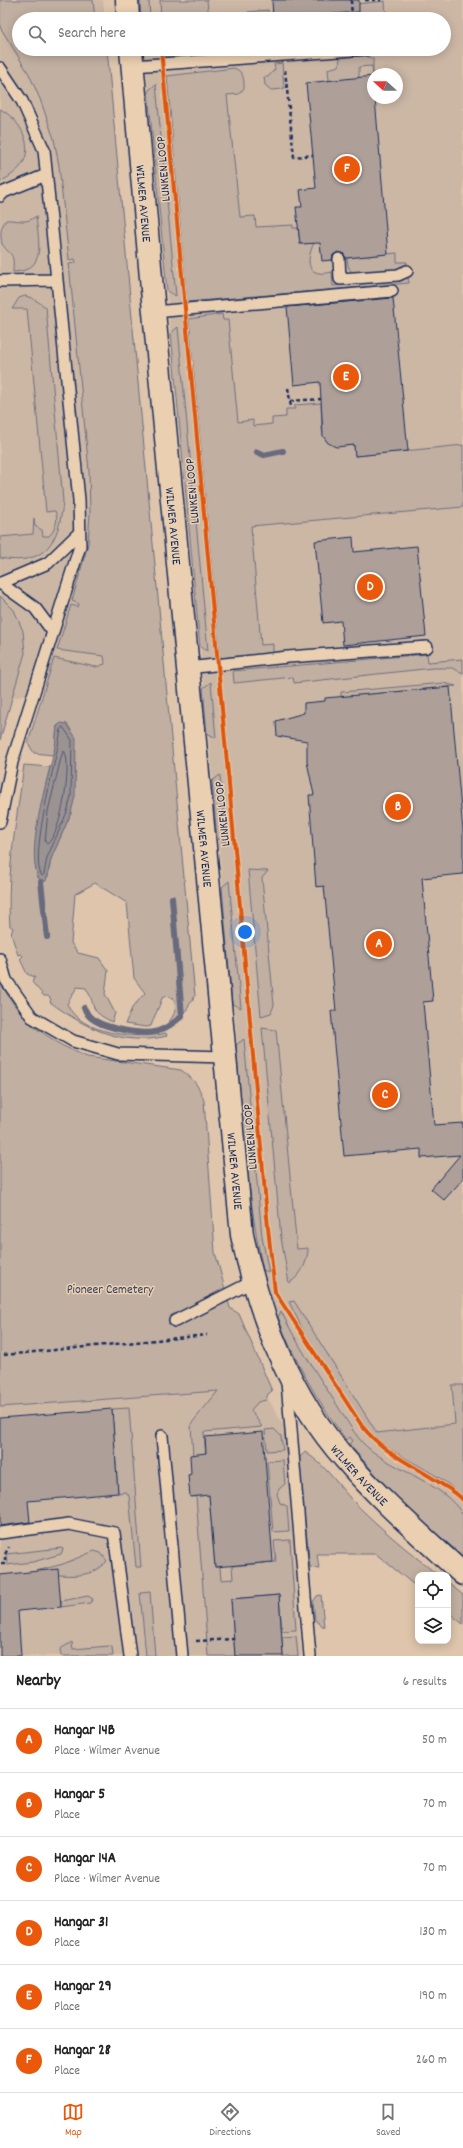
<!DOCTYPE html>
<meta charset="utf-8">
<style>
body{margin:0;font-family:Dekko,sans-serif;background:#f2f2f2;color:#222}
.controls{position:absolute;right:12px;bottom:12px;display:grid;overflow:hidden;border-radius:8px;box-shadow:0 2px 10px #0003}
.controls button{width:36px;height:36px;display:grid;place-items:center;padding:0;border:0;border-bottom:1px solid #e0e0e0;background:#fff;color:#222;font:20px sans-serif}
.compass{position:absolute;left:367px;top:68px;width:36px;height:36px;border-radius:50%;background:#fff;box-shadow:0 2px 10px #0003;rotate:291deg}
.you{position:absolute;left:245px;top:932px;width:14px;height:14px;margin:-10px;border:3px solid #fff;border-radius:50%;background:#1a73e8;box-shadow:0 0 0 6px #1a73e833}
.badge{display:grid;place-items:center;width:26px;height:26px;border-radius:50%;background:#ea580c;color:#fff;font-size:13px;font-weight:700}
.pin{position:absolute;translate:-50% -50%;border:2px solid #fff;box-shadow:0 1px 4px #0006}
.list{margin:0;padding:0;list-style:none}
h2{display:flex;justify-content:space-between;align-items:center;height:52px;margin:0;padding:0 16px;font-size:17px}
h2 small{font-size:13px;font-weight:400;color:#767676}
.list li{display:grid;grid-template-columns:26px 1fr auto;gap:12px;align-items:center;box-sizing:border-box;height:64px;padding:0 16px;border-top:1px solid #e0e0e0}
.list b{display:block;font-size:15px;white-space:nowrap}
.list p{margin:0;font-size:13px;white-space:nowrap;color:#767676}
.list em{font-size:13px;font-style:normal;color:#767676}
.icon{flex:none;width:22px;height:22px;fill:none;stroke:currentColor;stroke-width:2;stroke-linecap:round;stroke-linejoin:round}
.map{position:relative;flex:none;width:463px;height:1656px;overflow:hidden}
.search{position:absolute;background:#fff;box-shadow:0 2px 10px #0003;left:12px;right:12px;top:12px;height:44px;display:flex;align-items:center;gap:10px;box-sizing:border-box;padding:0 14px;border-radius:22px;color:#767676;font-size:15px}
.sheet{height:436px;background:#fff}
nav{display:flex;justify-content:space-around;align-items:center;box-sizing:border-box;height:56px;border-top:1px solid #e0e0e0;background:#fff;font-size:11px;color:#767676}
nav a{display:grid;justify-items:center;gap:2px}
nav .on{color:#ea580c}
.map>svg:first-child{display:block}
.built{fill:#ccb7a5;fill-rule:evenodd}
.green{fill:#c1afa1;stroke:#6e6f80}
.water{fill:#9b9292;stroke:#686a7d}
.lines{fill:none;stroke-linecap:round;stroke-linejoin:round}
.shore{stroke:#4e5773;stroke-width:1}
.stream{stroke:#686a7d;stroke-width:6}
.building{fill:#aea099;stroke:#1b2f5e}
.lane-casing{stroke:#1b2f5e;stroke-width:14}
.secondary-casing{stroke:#1b2f5e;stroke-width:25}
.path{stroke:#1b2f5e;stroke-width:2.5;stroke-dasharray:4 3;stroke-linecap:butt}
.lane{stroke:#eacfb1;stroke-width:11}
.secondary{stroke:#eacfb1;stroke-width:22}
.cycleway-casing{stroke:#eacfb1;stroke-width:6}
.cycleway{stroke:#de5710;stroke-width:4}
.labels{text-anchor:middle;stroke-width:3;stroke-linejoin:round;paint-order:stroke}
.street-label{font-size:13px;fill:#1b2f5e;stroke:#eacfb1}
.park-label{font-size:13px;fill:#344268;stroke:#eacfb1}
</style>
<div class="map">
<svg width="463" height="1656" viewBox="0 0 463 1656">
<rect width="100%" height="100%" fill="#dec5ac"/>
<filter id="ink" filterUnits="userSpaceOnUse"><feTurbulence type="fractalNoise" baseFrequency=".025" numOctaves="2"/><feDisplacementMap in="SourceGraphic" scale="8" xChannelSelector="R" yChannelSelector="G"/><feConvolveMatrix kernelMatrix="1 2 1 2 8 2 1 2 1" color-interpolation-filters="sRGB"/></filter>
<g filter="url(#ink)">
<path class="built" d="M0,0H103L105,19H19V49H107L165,671L0,700Z
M140,0H463V1556L389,1490L349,1444L314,1395L285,1336L263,1270L255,1230L144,49H444V19H141ZM373,74H397V98H373Z
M262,1388L285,1428L301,1656H0V1407Z"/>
<path class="green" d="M0,0H93L95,19L104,15L105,19H19V49H107L195,996L185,1012L167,1026L166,1025C173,1018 179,1008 173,998L166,996L162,998C159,1008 154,1016 151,1026L146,1027L125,1024L132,1008L145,993L134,978L127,903L95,883L75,894L71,943L78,953L99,958L108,971L105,994L115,1013L112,1022C87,1009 98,1009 86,988L77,987L67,1004C79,1034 139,1040 166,1033L167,1036C122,1047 85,1028 50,1002L51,999L48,996H44L32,982L35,977L27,974L20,959L23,956L21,954L18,955L11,934L13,928L10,926C6,873 17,818 24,765L50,767C40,806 34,836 37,877H48L51,859L71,813L57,726L55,748L52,755L34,753L28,743L54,658L96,667L105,664L104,656L57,650L71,605L78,607L79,604L72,601L88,544L90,512L89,471L69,264L76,263L75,259L69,260L59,166L54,139L40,99L29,74L0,27Z
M140,0H149L150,19H141Z
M160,0H207L209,19H161Z
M385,1L386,19H358L356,4Z
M268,10V19H249L248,12Z
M164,49H217L219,52L218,53L168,59L165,58Z
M364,55L373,59V77L372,66L359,67V78L329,81L328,69L339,66L340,58Z
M282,63L284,89L271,90L265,85L264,77H268L275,69L274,64Z
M234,68C244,72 244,78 244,88L239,94L227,95L240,217L255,216L256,227L293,225V228H298L300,244L314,243C305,262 307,278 332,272L333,286L398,280L408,277L409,283L187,302L167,76Z
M156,84L176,296L167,291L148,91Z
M0,109C18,118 33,142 24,161C19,171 9,177 0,182Z
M36,216C38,240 48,271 13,272C14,251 12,258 2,244C0,234 0,228 6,220C17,219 26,225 36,216Z
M397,253V262H407V264L394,271L356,274C348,271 348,266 347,258Z
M25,296L32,298L46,307L63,501C60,541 45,567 0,558V537L33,534L34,518L35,526L42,530L43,536H49C55,531 59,519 55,511L46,512L27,309H12L19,298Z
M222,314L223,320H228L238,422L253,420V426L272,424V418L286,417V409H295V405L321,403C323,434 316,449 354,445L355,456L463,445V507L251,526L261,645L273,644V653L220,658L189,319Z
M178,327L208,651L200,647L171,333Z
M0,596L14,610L23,631L25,653L0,740Z
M427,654L428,662L463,659V673L452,668H433L294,683L293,677L234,683L233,671Z
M211,682L216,738L207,733L203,688Z
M443,683L456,686L341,697V692Z
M220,775L226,843L217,838L212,781Z
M248,870L268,871L262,878L274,1005L271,1013L261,1016Z
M229,881L241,1008L232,1004L222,887Z
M0,983L15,1006L34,1027L63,1046L87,1057L181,1070C193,1078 200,1087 204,1101L215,1252L230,1308L239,1314L272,1391L268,1394L266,1400L258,1402L251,1410L262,1427L204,1432L207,1473L194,1474L191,1424L218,1391L0,1407Z
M262,1028L276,1030L297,1249L308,1248C308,1262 301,1276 289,1283L281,1238Z
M244,1039L262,1237L269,1273L263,1270C247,1196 243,1120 236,1045Z
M294,1301L377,1433L455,1424L452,1385H463V1497C434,1467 391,1458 364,1426L304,1332L289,1302Z
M281,1311C297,1344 317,1374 337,1405C346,1419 355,1436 367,1447C395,1471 444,1483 463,1515V1556L420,1520L389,1490L349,1444L353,1441L350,1437L346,1440C318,1401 294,1362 278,1317Z
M129,1408L141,1567H136L129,1496L126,1492L118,1493L112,1409Z
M274,1429L281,1436L283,1450L267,1451L265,1430Z
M305,1452C325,1465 334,1480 350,1498C377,1526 408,1551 438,1575H418V1588L376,1554H317L319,1569L310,1567L298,1459Z
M283,1460L285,1484L279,1489L277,1494L280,1503L287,1506L289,1531L273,1532L267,1461Z
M209,1495L215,1567H220L221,1580L233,1579L232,1566L276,1562L274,1541L290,1540L296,1630L282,1631L279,1595L231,1599L235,1656H208L196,1496Z
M61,1548L63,1549L61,1554L33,1562L7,1565L6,1554Z
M94,1551L101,1553L107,1561C92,1581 58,1576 36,1571L63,1564Z
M448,1583L463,1595V1624L448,1612Z
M150,1592L155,1656H146L140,1593Z
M321,1595L324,1627L315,1620L313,1602L317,1596Z
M88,1596L93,1599L90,1603L61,1607V1601Z
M296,1636L298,1656H283L282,1637Z
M72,1642L73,1649L109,1646L112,1647L113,1656H61L60,1649Z"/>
<path class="water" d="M61,723L67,724L76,738L75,796L71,813L51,859L46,881L41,882C22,857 49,777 55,747C56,741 56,733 57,726Z"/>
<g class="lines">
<path class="shore" d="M63,727L72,740L71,796L67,812L47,858L44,874L42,876C28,858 58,756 61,729Z
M65,752C72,767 61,835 47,844L45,842L48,811L61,758L63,752Z"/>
<path class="stream" d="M257,452L264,455L283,451
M41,882L47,937
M84,1008C86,1011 87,1014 89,1016C100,1028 144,1036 158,1031C167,1028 175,1022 182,1016L172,898"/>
</g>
<path class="building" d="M272,0H359V12L273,19Z
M373,76V98H375L388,254L346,258L343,253L338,252L333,255L332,260L322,261L320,243L300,244L296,207H302L300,190L316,188L306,83Z
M393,298L408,451L355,456L354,445L336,447L328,443L323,436L320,382L294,385L287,307Z
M353,537L354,552L417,546L426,636L343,645L341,621L323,623L315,541Z
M450,687L463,831V874L422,878L433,1001L423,1002L434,1125L463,1123V1179L444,1200L431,1189L460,1155L421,1158V1149L344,1156L331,1011H336L324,886L316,887L309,795H314L307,762V741L277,736L276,721L304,713V703L325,701V698Z
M112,1409L118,1493L28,1501L30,1522L0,1526V1418Z
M263,1432L273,1562L215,1567L209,1495L190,1497L188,1475L191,1474L190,1455L206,1453L205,1437Z
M58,1569L61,1607L18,1611L21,1656H0V1575Z
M279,1595L283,1656H235L231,1599Z"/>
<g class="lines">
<defs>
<path id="lane" d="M133,66L367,49
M0,68L22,101L44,150L79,500L80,546L12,762L0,822
M0,196L4,192L46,175
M339,259L340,279L398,275L407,271
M0,281L57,280
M154,312L392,291
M0,583L35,608L53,632
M1,583L48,563L79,533
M187,668L288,657L427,647
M0,959L6,980L32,1017L73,1041L118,1054L224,1057
M175,1321L252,1282
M287,1382L310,1656
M162,1436L182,1656
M0,1533L69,1524L114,1533L130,1656"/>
<g id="secondary">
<path d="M127,0L128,19"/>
<path id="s1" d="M131,49L154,312L242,1235C260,1317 289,1396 346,1460C381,1501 423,1537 463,1574"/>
</g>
</defs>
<use href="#lane" class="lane-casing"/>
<use href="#secondary" class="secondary-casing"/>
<path class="path" d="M351,0L352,19
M365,0H381
M285,70L294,157L313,155
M288,388L291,407
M290,401L321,399
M4,1355L207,1335
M1,1564H5V1554L9,1547
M196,1641L234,1639"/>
<use href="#lane" class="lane"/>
<use href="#secondary" class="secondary"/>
<defs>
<path id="cycleway" d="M161,49L236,860L268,1228L275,1292L362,1426C385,1455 414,1465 443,1485C450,1489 458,1494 463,1500"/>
</defs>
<use href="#cycleway" class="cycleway-casing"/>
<use href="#cycleway" class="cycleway"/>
</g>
</g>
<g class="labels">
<g class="street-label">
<text transform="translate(162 169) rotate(-95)" y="5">LUNKEN LOOP</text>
<text dy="5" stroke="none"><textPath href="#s1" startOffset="155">WILMER AVENUE</textPath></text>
<text transform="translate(191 491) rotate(-95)" y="5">LUNKEN LOOP</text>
<text dy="5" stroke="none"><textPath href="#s1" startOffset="479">WILMER AVENUE</textPath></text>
<text transform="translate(221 814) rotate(-96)" y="5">LUNKEN LOOP</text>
<text dy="5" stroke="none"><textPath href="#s1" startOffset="803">WILMER AVENUE</textPath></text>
<text transform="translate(249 1137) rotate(-95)" y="5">LUNKEN LOOP</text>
<text dy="5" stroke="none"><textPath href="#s1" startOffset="1127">WILMER AVENUE</textPath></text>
<text dy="5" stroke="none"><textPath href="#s1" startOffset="1462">WILMER AVENUE</textPath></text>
</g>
<g class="park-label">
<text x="110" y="1293">Pioneer Cemetery</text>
</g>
</g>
</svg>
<div class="controls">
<button><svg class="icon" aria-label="locate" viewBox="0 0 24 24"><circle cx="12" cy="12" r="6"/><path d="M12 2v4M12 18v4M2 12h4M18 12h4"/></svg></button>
<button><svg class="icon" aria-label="layers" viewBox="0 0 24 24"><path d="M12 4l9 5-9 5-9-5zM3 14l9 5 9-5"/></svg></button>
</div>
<svg class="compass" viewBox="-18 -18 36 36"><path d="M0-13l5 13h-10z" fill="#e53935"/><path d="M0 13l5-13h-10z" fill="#767676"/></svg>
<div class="you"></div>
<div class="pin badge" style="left:379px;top:944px">A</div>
<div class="pin badge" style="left:398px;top:807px">B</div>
<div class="pin badge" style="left:385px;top:1095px">C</div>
<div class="pin badge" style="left:370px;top:587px">D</div>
<div class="pin badge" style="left:346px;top:377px">E</div>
<div class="pin badge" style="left:347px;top:169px">F</div>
<div class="search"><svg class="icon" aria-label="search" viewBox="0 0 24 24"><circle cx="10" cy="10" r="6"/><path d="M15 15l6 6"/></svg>Search here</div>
</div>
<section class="sheet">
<h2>Nearby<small>6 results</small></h2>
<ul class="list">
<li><span class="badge">A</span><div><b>Hangar 14B</b><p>Place · Wilmer Avenue</p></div><em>50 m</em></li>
<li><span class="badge">B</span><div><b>Hangar 5</b><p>Place</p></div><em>70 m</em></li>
<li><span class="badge">C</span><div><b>Hangar 14A</b><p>Place · Wilmer Avenue</p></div><em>70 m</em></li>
<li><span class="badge">D</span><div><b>Hangar 31</b><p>Place</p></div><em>130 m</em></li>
<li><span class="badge">E</span><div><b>Hangar 29</b><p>Place</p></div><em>190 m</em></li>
<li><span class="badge">F</span><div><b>Hangar 28</b><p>Place</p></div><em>260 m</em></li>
</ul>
</section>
<nav>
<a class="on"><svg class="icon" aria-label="map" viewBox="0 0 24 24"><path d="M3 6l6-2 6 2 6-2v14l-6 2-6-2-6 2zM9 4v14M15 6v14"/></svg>Map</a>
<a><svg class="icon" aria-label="directions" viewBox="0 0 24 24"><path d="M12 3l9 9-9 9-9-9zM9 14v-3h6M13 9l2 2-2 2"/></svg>Directions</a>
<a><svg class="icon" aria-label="saved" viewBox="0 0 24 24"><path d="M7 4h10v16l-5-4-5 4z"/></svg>Saved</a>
</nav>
